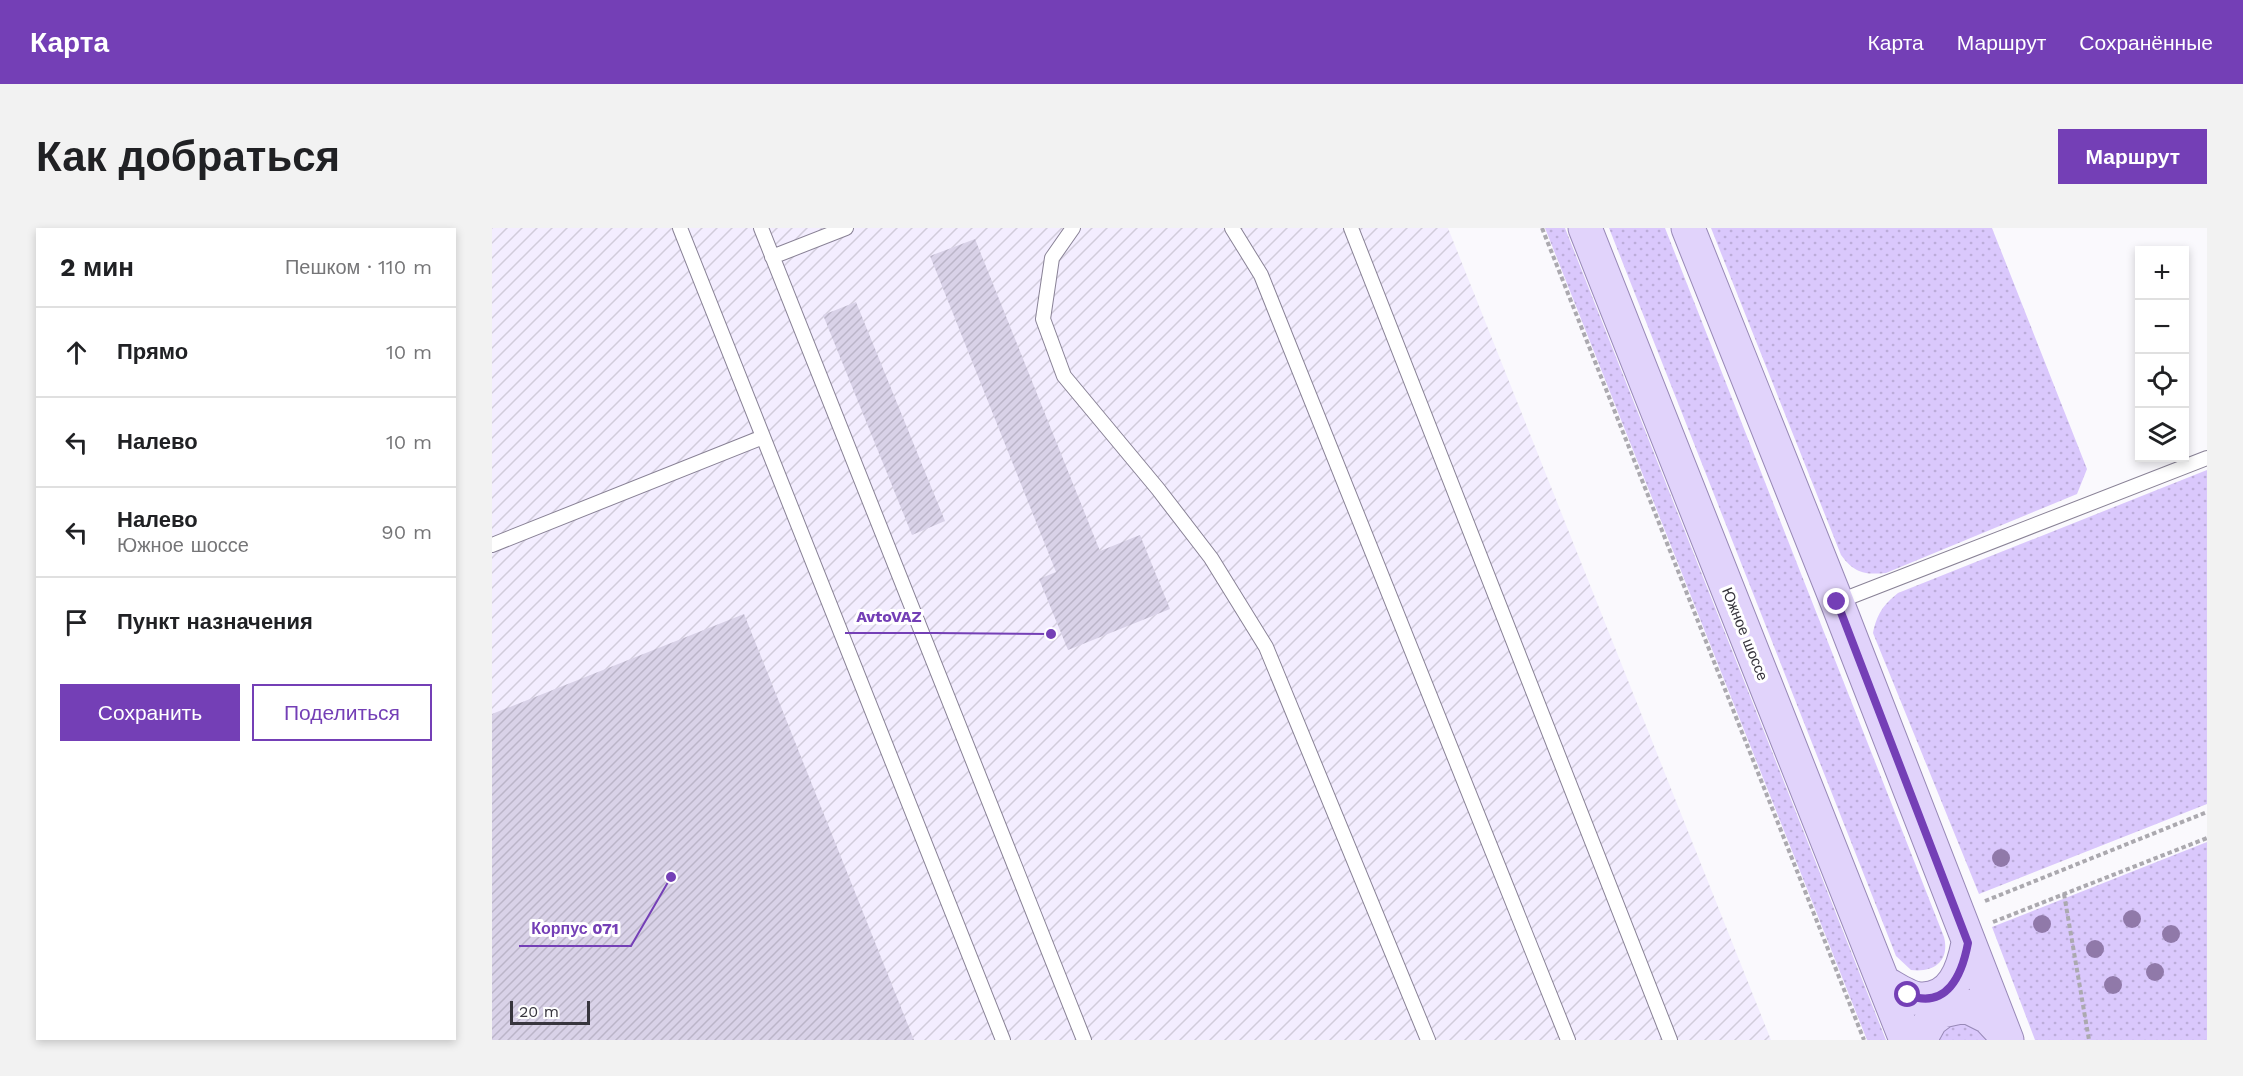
<!DOCTYPE html>
<html lang="ru">
<meta charset="utf-8">
<style>
body{margin:0;font-family:"Work Sans",sans-serif;background:#f2f2f2;color:#202124}
.controls{position:absolute;right:18px;top:18px;display:grid;overflow:hidden;border-radius:0px;box-shadow:0 3px 9px #0003}
.controls button{width:54px;height:54px;display:grid;place-items:center;padding:0;border:0;border-bottom:2px solid #e0e0e0;background:#fff;color:#202124;font:30px sans-serif}
.scale{position:absolute;left:18px;bottom:15px;width:80px;box-sizing:border-box;padding-left:6px;border:3px solid #37353d;border-top:0;font-size:16px;line-height:21px;white-space:nowrap;color:#37353d;-webkit-text-stroke:4px #fff;paint-order:stroke}
.stop{position:absolute;width:18px;height:18px;margin:-14px;border:4px solid #743fb6;border-radius:50%;background:#fff}
.stop.end{background:#743fb6;border-color:#fff;box-shadow:0 2px 6px #0008}
.list{margin:0;padding:0;list-style:none}
h2{display:flex;justify-content:space-between;align-items:center;height:78px;margin:0;padding:0 24px;font-size:26px}
h2 small{font-size:20px;font-weight:400;color:#757577}
.list li{display:grid;grid-template-columns:39px 1fr auto;gap:18px;align-items:center;box-sizing:border-box;height:90px;padding:0 24px;border-top:2px solid #e0e0e0}
.list b{display:block;font-size:22px;white-space:nowrap}
.list p{margin:0;font-size:20px;white-space:nowrap;color:#757577}
.list em{font-size:20px;font-style:normal;color:#757577}
.actions{display:flex;gap:12px;padding:18px 24px}
.actions a{flex:1;padding:14px 0;border:2px solid #743fb6;border-radius:0px;text-align:center;font-size:21px;color:#743fb6}
.actions .main{background:#743fb6;color:#fff}
.icon{flex:none;width:33px;height:33px;fill:none;stroke:currentColor;stroke-width:2;stroke-linecap:round;stroke-linejoin:round}
.map{position:relative;flex:none;width:1715px;height:812px;overflow:hidden;border-radius:0px}
header{display:flex;align-items:center;gap:36px;box-sizing:border-box;height:84px;padding:0 30px;background:#743fb6;color:#fff}
header strong{font-size:28px}
nav{display:flex;gap:33px;margin-inline-start:auto;font-size:21px}
.intro{display:flex;align-items:center;justify-content:space-between;box-sizing:border-box;height:144px;padding:0 36px}
h1{margin:0;font-size:42px}
.button{padding:15px 27px;border-radius:0px;background:#743fb6;color:#fff;font-size:21px;font-weight:700}
main{display:flex;gap:36px;padding:0 36px}
aside{flex:1;background:#fff;border-radius:0px;box-shadow:0 3px 9px #0003}
.map>svg:first-child{display:block}
.industrial{fill:url(#industrial-furrows)}
.grass{fill:url(#grass-dots)}
.building{fill:url(#building-hatch)}
.lines{fill:none;stroke-linecap:round;stroke-linejoin:round}
.lane-casing{stroke:#898296;stroke-width:16}
.primary-casing{stroke:#9889b7;stroke-width:35}
.path{stroke:#aba9af;stroke-width:4;stroke-dasharray:4.5 3;stroke-linecap:butt}
.lane{stroke:#fff;stroke-width:14}
.primary{stroke:#e1d3fb;stroke-width:33}
.tree{fill:#9079a9}
.route{stroke:#743fb6;stroke-width:8}
.labels{text-anchor:middle;stroke-width:6;stroke-linejoin:round;paint-order:stroke}
.street-label{font-size:15px;fill:#37353d;stroke:#fff}
.leader{fill:none;stroke:#743fb6;stroke-width:2}
.callout-dot{fill:#743fb6;stroke:#fff;stroke-width:2}
.callout-label{font-size:16px;text-anchor:middle;font-weight:bold;fill:#743fb6;stroke:#fff;stroke-width:6;stroke-linejoin:round;paint-order:stroke}
</style>
<header>
<strong>Карта</strong>
<nav><a>Карта</a><a>Маршрут</a><a>Сохранённые</a></nav>
</header>
<div class="intro"><h1>Как добраться</h1><a class="button">Маршрут</a></div>
<main>
<aside>
<h2>2 мин<small>Пешком · 110 m</small></h2>
<ul class="list">
<li><svg class="icon" aria-label="ahead" viewBox="0 0 24 24"><path d="M12 20V5M6 11l6-6 6 6"/></svg><div><b>Прямо</b></div><em>10 m</em></li>
<li><svg class="icon" aria-label="left" viewBox="0 0 24 24"><path d="M17 20v-9H6M10 6l-5 5 5 5"/></svg><div><b>Налево</b></div><em>10 m</em></li>
<li><svg class="icon" aria-label="left" viewBox="0 0 24 24"><path d="M17 20v-9H6M10 6l-5 5 5 5"/></svg><div><b>Налево</b><p>Южное шоссе</p></div><em>90 m</em></li>
<li><svg class="icon" aria-label="arrive" viewBox="0 0 24 24"><path d="M6 21V4h12l-3 4 3 4H6"/></svg><div><b>Пункт назначения</b></div></li>
</ul>
<div class="actions"><a class="main">Сохранить</a><a>Поделиться</a></div>
</aside>
<div class="map">
<svg width="1715" height="812" viewBox="0 0 1715 812">
<defs>
<pattern id="industrial-furrows" width="10" height="10" patternUnits="userSpaceOnUse" patternTransform="scale(1.5)"><rect width="10" height="10" fill="#f3edff"/><path d="M-1 1l2-2M0 10L10 0M9 11l2-2" fill="none" stroke="#d1ccdb"/></pattern>
<pattern id="grass-dots" width="8" height="8" patternUnits="userSpaceOnUse" patternTransform="scale(1.5)"><rect width="8" height="8" fill="#dac8fc"/><path d="M2 2h.1M6 6h.1" fill="none" stroke="#bcacd9" stroke-width="1.8" stroke-linecap="round"/></pattern>
<pattern id="building-hatch" width="6" height="6" patternUnits="userSpaceOnUse" patternTransform="scale(1.5)"><rect width="6" height="6" fill="#d9d2e8"/><path d="M-1 1l2-2M0 6l6-6M5 7l2-2" fill="none" stroke="#bbb5c8"/></pattern>
</defs>
<rect width="100%" height="100%" fill="#faf9fd"/>
<path class="industrial" d="M0,0H956L1279,812H0Z"/>
<path class="grass" d="M1053,0H1073L1394,812H1375Z
M1117,0H1173L1452,709C1458,733 1442,745 1419,742L1404,728Z
M1219,0H1500L1595,241L1585,266L1394,345C1373,347 1362,345 1349,327Z
M1715,242V576L1487,666L1381,405C1385,386 1391,377 1406,365Z
M1715,614V812H1543L1500,699Z
M1475,785L1496,812H1440Z"/>
<path class="building" d="M483,11L608,323L648,307L678,381L576,422L547,351L564,344L438,28Z
M364,74L453,293L420,307L331,87Z
M252,386L422,812H0V486Z"/>
<g class="lines">
<defs>
<path id="lane" d="M188,0L511,812
M269,0L592,812
M581,0L560,30L551,91L572,148L666,261L719,330L774,419L936,812
M740,0L769,47L1076,812
M859,0L1178,812
M280,29L354,0
M0,317L271,209
M1345,374L1715,230"/>
<path id="primary" d="M1093,0L1414,812
M1196,0L1345,374L1515,812
M1391,754C1401,759 1417,771 1429,771C1461,772 1471,741 1476,715
M1428,812L1439,792L1451,783L1474,778L1496,789L1512,806"/>
</defs>
<use href="#lane" class="lane-casing"/>
<use href="#primary" class="primary-casing"/>
<path class="path" d="M1050,0L1372,812
M1572,666L1597,812
M1493,673L1715,584
M1501,694L1715,610"/>
<use href="#lane" class="lane"/>
<use href="#primary" class="primary"/>
</g>
<g class="tree">
<circle cx="1509" cy="630" r="9"/>
<circle cx="1640" cy="691" r="9"/>
<circle cx="1550" cy="696" r="9"/>
<circle cx="1679" cy="706" r="9"/>
<circle cx="1603" cy="721" r="9"/>
<circle cx="1663" cy="744" r="9"/>
<circle cx="1621" cy="757" r="9"/>
</g>
<g class="lines">
<path class="route" d="M1345,374L1476,715C1470,747 1455,782 1416,767"/>
</g>
<g class="labels">
<g class="street-label">
<text transform="translate(1253 406) rotate(68)" y="5">Южное шоссе</text>
</g>
</g>
<path class="leader" d="M559 406L442 405H353M179 649L139 718H27"/>
<g class="callout-dot">
<circle cx="559" cy="406" r="6"/>
<circle cx="179" cy="649" r="6"/>
</g>
<g class="callout-label">
<text x="397" y="394">AvtoVAZ</text>
<text x="83" y="706">Корпус 071</text>
</g>
</svg>
<div class="controls">
<button>+</button>
<button>−</button>
<button><svg class="icon" aria-label="locate" viewBox="0 0 24 24"><circle cx="12" cy="12" r="6"/><path d="M12 2v4M12 18v4M2 12h4M18 12h4"/></svg></button>
<button><svg class="icon" aria-label="layers" viewBox="0 0 24 24"><path d="M12 4l9 5-9 5-9-5zM3 14l9 5 9-5"/></svg></button>
</div>
<div class="scale">20 m</div>
<div class="stop" style="left:1416px;top:767px"></div>
<div class="stop end" style="left:1345px;top:374px"></div>
</div>
</main>
